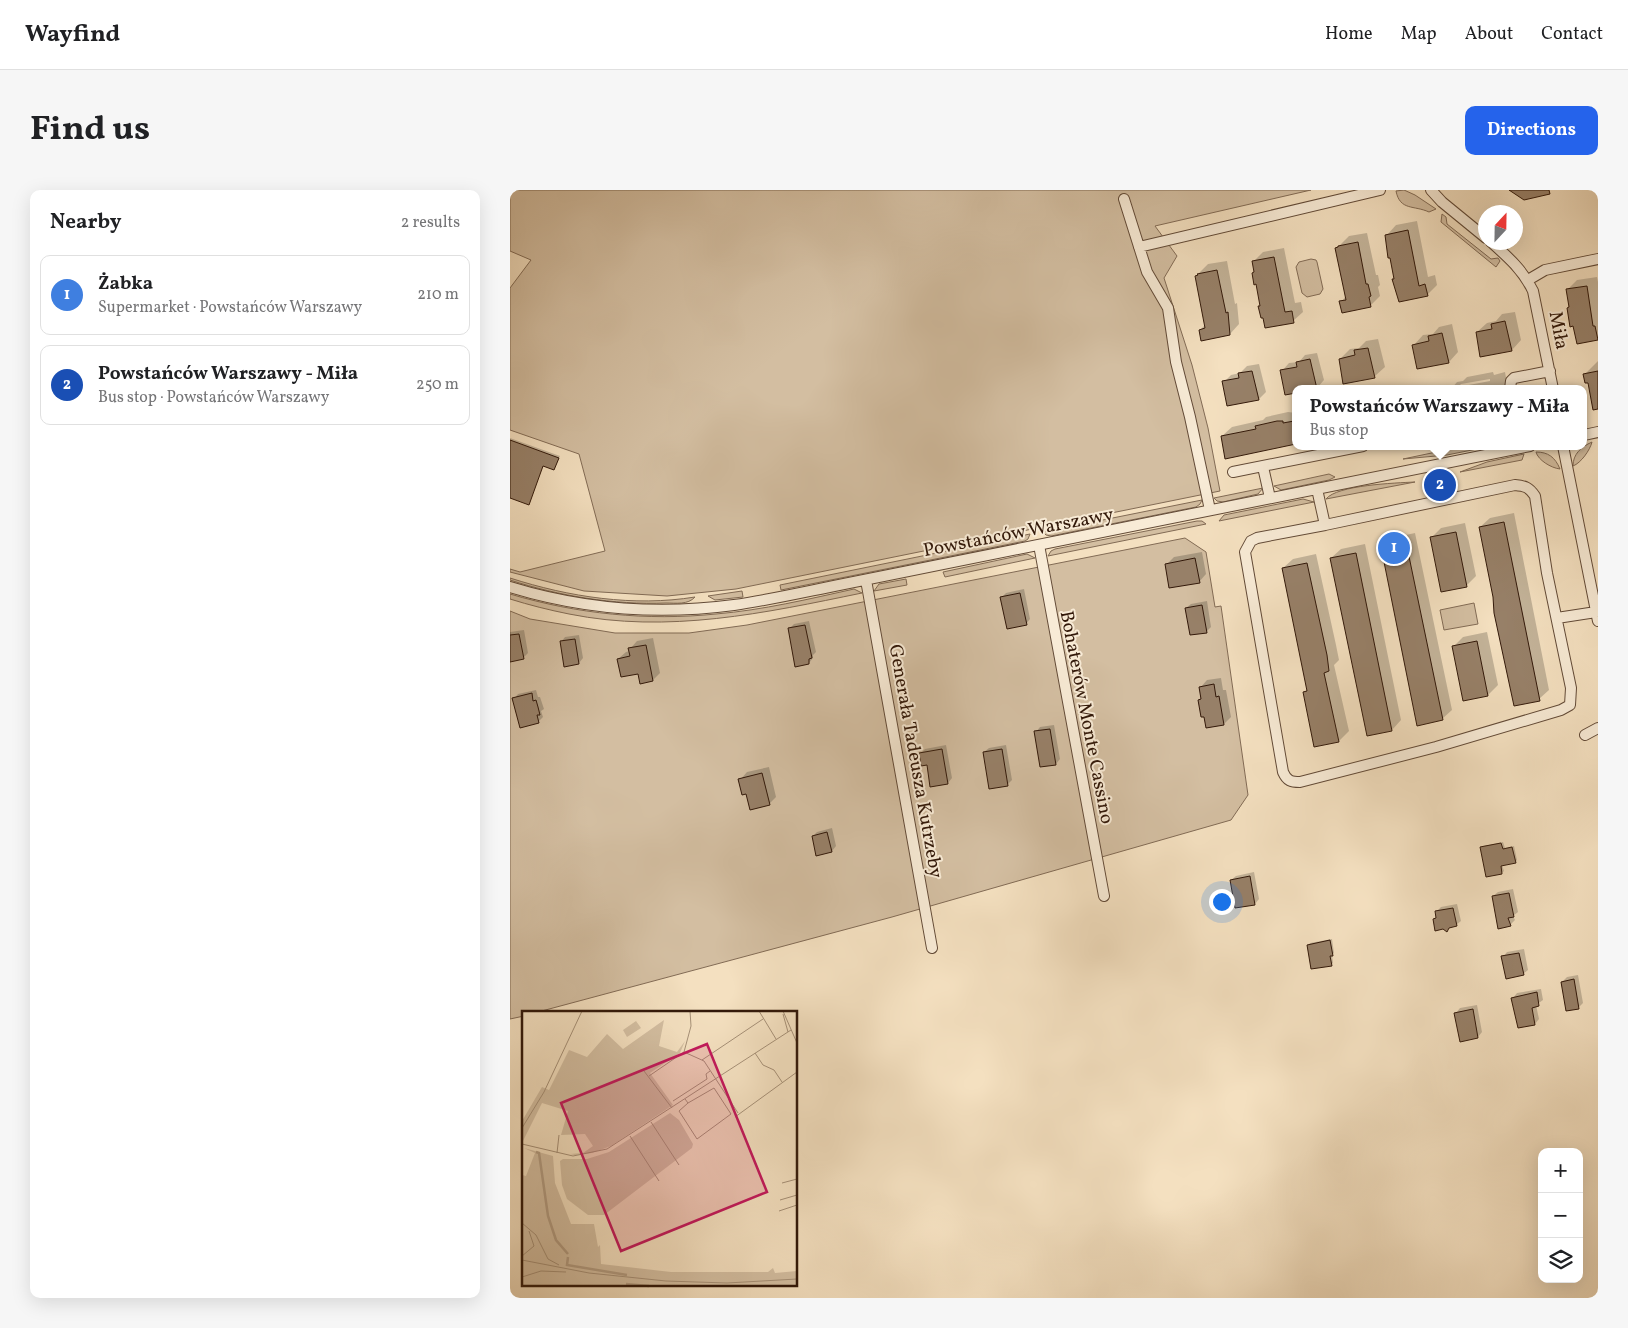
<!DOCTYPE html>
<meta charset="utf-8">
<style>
body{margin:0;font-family:Vollkorn,serif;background:#f6f6f6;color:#202124}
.controls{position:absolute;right:15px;bottom:15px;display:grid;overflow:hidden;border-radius:10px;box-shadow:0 5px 20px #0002}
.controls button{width:45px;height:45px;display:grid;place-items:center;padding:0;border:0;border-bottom:1px solid #e0e0e0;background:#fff;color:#202124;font:25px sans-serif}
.compass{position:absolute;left:968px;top:15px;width:45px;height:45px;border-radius:50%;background:#fff;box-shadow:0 5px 20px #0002;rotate:22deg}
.you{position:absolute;left:711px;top:711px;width:18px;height:18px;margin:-12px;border:4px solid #fff;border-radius:50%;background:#1a73e8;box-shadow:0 0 0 8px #1a73e833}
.badge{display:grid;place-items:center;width:32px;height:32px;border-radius:50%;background:#2563eb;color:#fff;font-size:16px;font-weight:700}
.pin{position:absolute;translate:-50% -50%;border:2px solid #fff;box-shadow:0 1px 5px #0006}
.popup{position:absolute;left:782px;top:195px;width:295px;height:65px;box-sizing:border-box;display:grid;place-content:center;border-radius:10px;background:#fff;filter:drop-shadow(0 1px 4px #0005);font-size:16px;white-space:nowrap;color:#757577}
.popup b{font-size:19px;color:#202124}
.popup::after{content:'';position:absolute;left:50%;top:100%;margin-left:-10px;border:10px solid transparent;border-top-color:#fff}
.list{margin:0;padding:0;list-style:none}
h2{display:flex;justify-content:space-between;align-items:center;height:65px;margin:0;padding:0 20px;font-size:21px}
h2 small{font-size:16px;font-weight:400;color:#757577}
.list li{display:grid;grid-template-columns:32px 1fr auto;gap:15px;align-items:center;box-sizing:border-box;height:80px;margin:0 10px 10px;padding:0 10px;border:1px solid #e0e0e0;border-radius:10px}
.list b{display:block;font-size:19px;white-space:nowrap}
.list p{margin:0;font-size:16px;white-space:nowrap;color:#757577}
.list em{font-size:16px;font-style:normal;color:#757577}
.icon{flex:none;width:28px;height:28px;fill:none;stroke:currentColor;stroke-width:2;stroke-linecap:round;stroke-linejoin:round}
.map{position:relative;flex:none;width:1088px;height:1108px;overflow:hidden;border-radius:10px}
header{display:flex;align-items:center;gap:30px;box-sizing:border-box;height:70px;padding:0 25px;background:#fff;border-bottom:1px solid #e0e0e0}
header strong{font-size:24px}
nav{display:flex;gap:28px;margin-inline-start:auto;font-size:18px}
.intro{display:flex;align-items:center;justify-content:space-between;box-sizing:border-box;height:120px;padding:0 30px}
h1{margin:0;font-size:35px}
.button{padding:12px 22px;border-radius:10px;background:#2563eb;color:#fff;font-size:18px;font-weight:700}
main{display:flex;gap:30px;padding:0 30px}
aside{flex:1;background:#fff;border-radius:10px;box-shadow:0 5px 20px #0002}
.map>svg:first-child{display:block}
.green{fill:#d3bea1;stroke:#826b55}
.shadow{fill:#0003;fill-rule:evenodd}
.building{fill:#978068;stroke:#321809}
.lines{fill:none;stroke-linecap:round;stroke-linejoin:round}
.street-casing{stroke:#624a37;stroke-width:12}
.street{stroke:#f8ebd6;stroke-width:10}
.labels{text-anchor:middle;stroke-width:4;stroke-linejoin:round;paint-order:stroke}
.street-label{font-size:19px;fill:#321809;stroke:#f8ebd6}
.inset-river{fill:none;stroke:#b29c82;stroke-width:2.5}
.inset-road{fill:none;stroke:#a69077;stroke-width:1}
.view{fill:#c2185b;fill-opacity:0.15;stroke:#c2185b;stroke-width:2.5}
.inset-edge{fill:none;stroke:#321809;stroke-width:2.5}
</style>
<header>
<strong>Wayfind</strong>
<nav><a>Home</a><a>Map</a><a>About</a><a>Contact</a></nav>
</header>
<div class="intro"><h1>Find us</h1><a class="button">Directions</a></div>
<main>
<aside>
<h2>Nearby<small>2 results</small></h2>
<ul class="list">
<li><span class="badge" style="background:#3f7fe0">1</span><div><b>Żabka</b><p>Supermarket · Powstańców Warszawy</p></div><em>210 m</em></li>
<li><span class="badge" style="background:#1a4fb4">2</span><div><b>Powstańców Warszawy - Miła</b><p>Bus stop · Powstańców Warszawy</p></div><em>250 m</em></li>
</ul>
</aside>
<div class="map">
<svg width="1088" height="1108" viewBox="0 0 1088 1108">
<rect width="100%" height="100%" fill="#f4e0c0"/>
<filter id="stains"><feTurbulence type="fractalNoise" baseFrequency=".004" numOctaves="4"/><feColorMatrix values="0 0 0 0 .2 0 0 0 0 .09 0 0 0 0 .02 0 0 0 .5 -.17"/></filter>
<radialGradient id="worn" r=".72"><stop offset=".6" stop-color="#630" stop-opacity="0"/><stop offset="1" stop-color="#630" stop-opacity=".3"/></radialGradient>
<path class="green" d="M0,0H801L645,36L667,66L654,88L682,175L698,238L710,301L226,399L157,406L74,401L0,382V379L10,382L95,361L69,264L0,240V98L21,70L0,61Z
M894,0L905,5L926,19L919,22C904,15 890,21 886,1Z
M932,24L936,27L937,34L981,69L988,68L990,71L986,77L931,32Z
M801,69L806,70L807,72L813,99L810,104L797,107L792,103L786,77L789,72Z
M1082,252C1080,260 1071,273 1063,276C1063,264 1071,257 1082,252Z
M955,256H982L937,265L893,269Z
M1026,262C1038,262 1045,267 1050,279C1041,278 1028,270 1026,262Z
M1014,264L1012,270L950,282L977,272Z
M819,284L825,287L819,290L771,300L764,296Z
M905,292L816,309C827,295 885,293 905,292Z
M753,298L748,304L713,312L707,311L704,308Z
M793,309L804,312L709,331L714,325Z
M692,310L690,314L686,317L541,346L536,345L533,342Z
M687,331H692L696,334L538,366L541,361L545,359Z
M520,344L518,349L515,351L271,400L270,395Z
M675,348L696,362L705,417L711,416L738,605L721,630L382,727L28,822H14V826L0,829V421L20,429L105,443H179L237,435Z
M517,364L525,368L435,387L433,382Z
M0,388C59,407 124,417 185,407C178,415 166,413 156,413C104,415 49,406 0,390Z
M396,389L397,395L364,401L369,394Z
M344,399L352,403C255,423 158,444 59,424C39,420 19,415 0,409V404C67,424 137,431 206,424C253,420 299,409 344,399Z
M232,401L233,407L205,410L198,406Z
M964,413L968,434L934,440L930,420Z"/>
<path class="shadow" d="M907,31L918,87L925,85L927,95L917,105L885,88L877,45L886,35Z
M857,43L866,85H868L870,95L868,97L870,106L860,116L831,112L836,106L827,58L839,46Z
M774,58L785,113L791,112L793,122L783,131L751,115L743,72L753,62Z
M717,71L725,114L727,113L729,134L720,144L690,140L696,134L686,86L698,74Z
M1087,87L1088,92V148L1064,135L1057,100L1067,90Z
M1005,122L1011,150L1002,160L967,142L977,133L986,131L992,124Z
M942,134L948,162L939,172L904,155L913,145L923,144L929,137Z
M868,149L875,177L865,186L834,192L830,169L840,159L849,158L856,151Z
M807,163L814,190L807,198L786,199V202L776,203L772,181L779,173L789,172L795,165Z
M1088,171V199L1081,200L1079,191L1074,185Z
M749,174L756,202L749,209L714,192L721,185L730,183L737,176Z
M983,182L984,185L995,182L998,199H941L947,192L953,191L957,187ZM980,189V191L948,197L951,194Z
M778,222L786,223V253L716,267L712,246L722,237L753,230L756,227Z
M0,248L50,266L44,279L33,275L0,306Z
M1004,323L1039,500L1029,509L984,406L970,337L980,328Z
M955,333L966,386L956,396L921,348L931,338Z
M905,343L942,520L932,529L872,358L882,348Z
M855,354L891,530L882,540L821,368L831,359Z
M692,362L696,384L689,392L657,374L664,367Z
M806,364L826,455L829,470L824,475L839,541L829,551L805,556L794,503L798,499L773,378L783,369Z
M514,399L520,429L516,434L492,407L496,403Z
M697,411L701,437L697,441L676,418L681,414Z
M299,431L306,462L303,465V468L299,473L279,439L284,434Z
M14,440L18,463L13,468L0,470V442Z
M977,442L988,495L978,505L954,510L943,457L953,447Z
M69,445L73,468L69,473L51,452L55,447Z
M143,448L150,483L143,490L108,469L116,462L120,461V459L127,451Z
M711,488L713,500H716L721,527L714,534L690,510L692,508L690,498L697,490Z
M26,500L28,507H30L34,519L31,521L33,527L28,532L4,509L8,504Z
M544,535L550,569L546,574L531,576L526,542L530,537Z
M436,555L442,588L438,593L418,574L411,563L415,559Z
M496,555L502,590L498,594L480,597L474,562L479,558Z
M259,577L266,607L259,614L237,603L230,590L237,582Z
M322,638L326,656L322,661L303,646L307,642Z
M993,652L995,658L1004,656L1007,670L1005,672L992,675L994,681L992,683L972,657L973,656Z
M744,682L749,709L745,714L721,690L726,686Z
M1003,699L1008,722L1003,726L1005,730L1000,735L983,706L988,702Z
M947,714L951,731L946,735L924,729L927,727L926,722L931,717Z
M822,749L824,763L822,765L823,773L821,775L799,755L800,753Z
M1014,759L1018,780L1013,784L993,767L997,762Z
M1068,785L1073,813L1068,818L1052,792L1057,787Z
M1031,799L1033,810L1026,815L1029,829L1025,834L1003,808L1007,803Z
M967,815L972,842L968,847L946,823L950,818Z"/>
<path class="building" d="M999,0H1039L1040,4L1014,10Z
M898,40L909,96L915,94L918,106L889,112L882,89H884L880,68H878L875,45Z
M848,52L856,94H858L861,106L859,107L861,117L832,123L829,111L836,110L825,58L828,57V56Z
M764,67L775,122L782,121L784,133L755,138L753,128H751L748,116H750L746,94L744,95L742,83L744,82L742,71Z
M707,80L716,123L718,122L720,145L691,151L689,140L695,138L685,86L688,85L687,84Z
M1077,96L1083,136H1085L1088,150L1067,154L1063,136L1060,137L1057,118L1059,117L1056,99Z
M995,131L1002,161L970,167L966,142L982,139L981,134Z
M932,143L939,173L907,179L902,155L919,151L918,146Z
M858,158L865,188L833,194L829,169L845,165L844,160Z
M800,169L807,199H786V203L775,205L770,180L787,177L786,172Z
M742,181L749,210L717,216L712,191L729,188L728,183Z
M1088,181V219L1083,220L1078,193H1075L1073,184Z
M767,231H773V233L784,231L786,254L715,269L711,246L746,239L745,236Z
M0,250L49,268L44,280L33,276L19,315L0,308Z
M994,332L1030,511L1004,516L984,423L983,407L969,337Z
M946,342L957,397L931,402L920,347Z
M896,352L933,530L907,536L871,357Z
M846,363L882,541L857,546L820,368Z
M685,368L690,393L659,398L655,374Z
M797,373L817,465L819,481L814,483L829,552L804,557L793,502L797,501L772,378Z
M510,403L517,435L497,439L490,407Z
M692,415L697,443L680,445L675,418Z
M295,435L302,468L299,469V474L285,477L278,438Z
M9,444L14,469L0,472V445Z
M65,449L69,474L54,477L50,451Z
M967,451L978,506L953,511L942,456Z
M136,455L143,491L130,494L128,484L111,487L107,469L120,466L118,458Z
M704,494L706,507L709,506L714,535L696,538L694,527H691L688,510L691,509L689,497Z
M22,503L23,511L26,510L28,517L30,525H27L29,533L10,538L2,508Z
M540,539L546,575L530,577L524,541Z
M432,559L438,594L420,597L417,575L411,576L409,563Z
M492,559L498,596L479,599L473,562Z
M252,583L260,615L240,620L236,604L232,605L228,589Z
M317,642L322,662L306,666L302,646Z
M991,653L993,659L1002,657L1006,673L991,676L992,684L976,687L970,657Z
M740,686L745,715L725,718L720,690Z
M999,703L1004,727L998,728L1001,736L988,739L982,706Z
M943,718L947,736L939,738L937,742L933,739L925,741L923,729L926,728L925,721Z
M820,750L823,766H820L822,776L801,779L797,755Z
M1009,763L1014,785L996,789L991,766Z
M1064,789L1069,819L1056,821L1051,792Z
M1027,802L1029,816L1022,818L1025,835L1008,838L1001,808Z
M963,819L968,848L950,852L944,823Z"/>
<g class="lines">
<defs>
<path id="street" d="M921,0L932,12L976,48
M614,9L637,82L658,118L666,172L680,227L700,320
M981,52C998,67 1013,80 1023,101L1043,199
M629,57L870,0
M1018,90L1035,80L1088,69
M1000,199L1001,191L1004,188L1040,181
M1074,245L1088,242
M1053,256L1088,431
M753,277L760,308
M723,282L853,256
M807,299L815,335L1005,295C1015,296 1019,297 1025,306L1037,383L1061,498L1060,515L1051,520L926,557L790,592C781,592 777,591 773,582L735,362L741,351L747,348L815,335
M529,355L594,706
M356,390L422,758
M0,397C72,419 149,425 224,415C259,410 294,402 329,395L1020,256
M1047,428L1086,422
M1075,545L1088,538"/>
</defs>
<use href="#street" class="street-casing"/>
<use href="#street" class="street"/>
</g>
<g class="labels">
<g class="street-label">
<text transform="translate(1050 140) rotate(79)" y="7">Miła</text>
<text transform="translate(508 341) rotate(-11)" y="7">Powstańców Warszawy</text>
<text transform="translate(578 527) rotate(79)" y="7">Bohaterów Monte Cassino</text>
<text transform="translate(407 571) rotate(80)" y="7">Generała Tadeusza Kutrzeby</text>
</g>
</g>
<g transform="translate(12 821)">
<rect width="275" height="275" fill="#f4e0c0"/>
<path d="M142,9L137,35L155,41L163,30L158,42L128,62L151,94L89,135L70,142L53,144L48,143H60H48L61,142L71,135L63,123L39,124L46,100L20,92L0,132V110L20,76L27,79L47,39L65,46L85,23L101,38ZM114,10L119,17L105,26L101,19ZM148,102L157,109L171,133L170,137L82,204H66L45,188L40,174L38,150L41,148H65L87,141ZM2,137L31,145L33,172L49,213H72L76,236L78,234L79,253L149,261H246L251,257L253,262L275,260V275H0V164L4,165L13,142Z" fill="#d3bea1"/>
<path class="inset-river" d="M14,141L17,142L26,205L34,229L46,243M46,246L45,254L105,264M104,273L127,275"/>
<path class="inset-road" d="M145,0H162M237,0L254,28M261,0L275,32M261,3L266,21M162,41L182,50L216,102M162,41L169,15L168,0M233,42L241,54L252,59L260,71M180,49L241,8M122,60L150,97M127,65L162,41M163,88L166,92L192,77L209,103L175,128L157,100L166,92M151,90L185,68L184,63L188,60M213,106L275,61M129,111L157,154M0,117L22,81L60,0M108,125L137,170M0,133L51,145L85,138L269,19M35,142L37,124M260,172L275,168M258,189L275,184M257,200L275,194M0,212L14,224L26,248L37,254M0,245L12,235L7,220M0,249L67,262L144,270L205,272L275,268M0,266L19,260L44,261"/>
<path class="view" d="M185,33L245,181L99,240L39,92Z"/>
<rect width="275" height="275" class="inset-edge"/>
</g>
<rect width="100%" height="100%" filter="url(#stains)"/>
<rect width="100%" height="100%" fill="url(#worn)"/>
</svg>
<div class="controls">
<button>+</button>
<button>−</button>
<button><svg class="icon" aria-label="layers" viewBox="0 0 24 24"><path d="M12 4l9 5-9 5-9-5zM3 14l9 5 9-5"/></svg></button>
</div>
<svg class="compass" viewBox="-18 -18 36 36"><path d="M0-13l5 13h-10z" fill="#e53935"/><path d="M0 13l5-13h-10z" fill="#757577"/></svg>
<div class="you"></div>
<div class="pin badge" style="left:884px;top:358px;background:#3f7fe0">1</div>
<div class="pin badge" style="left:930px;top:295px;background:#1a4fb4">2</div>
<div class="popup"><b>Powstańców Warszawy - Miła</b>Bus stop</div>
</div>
</main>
